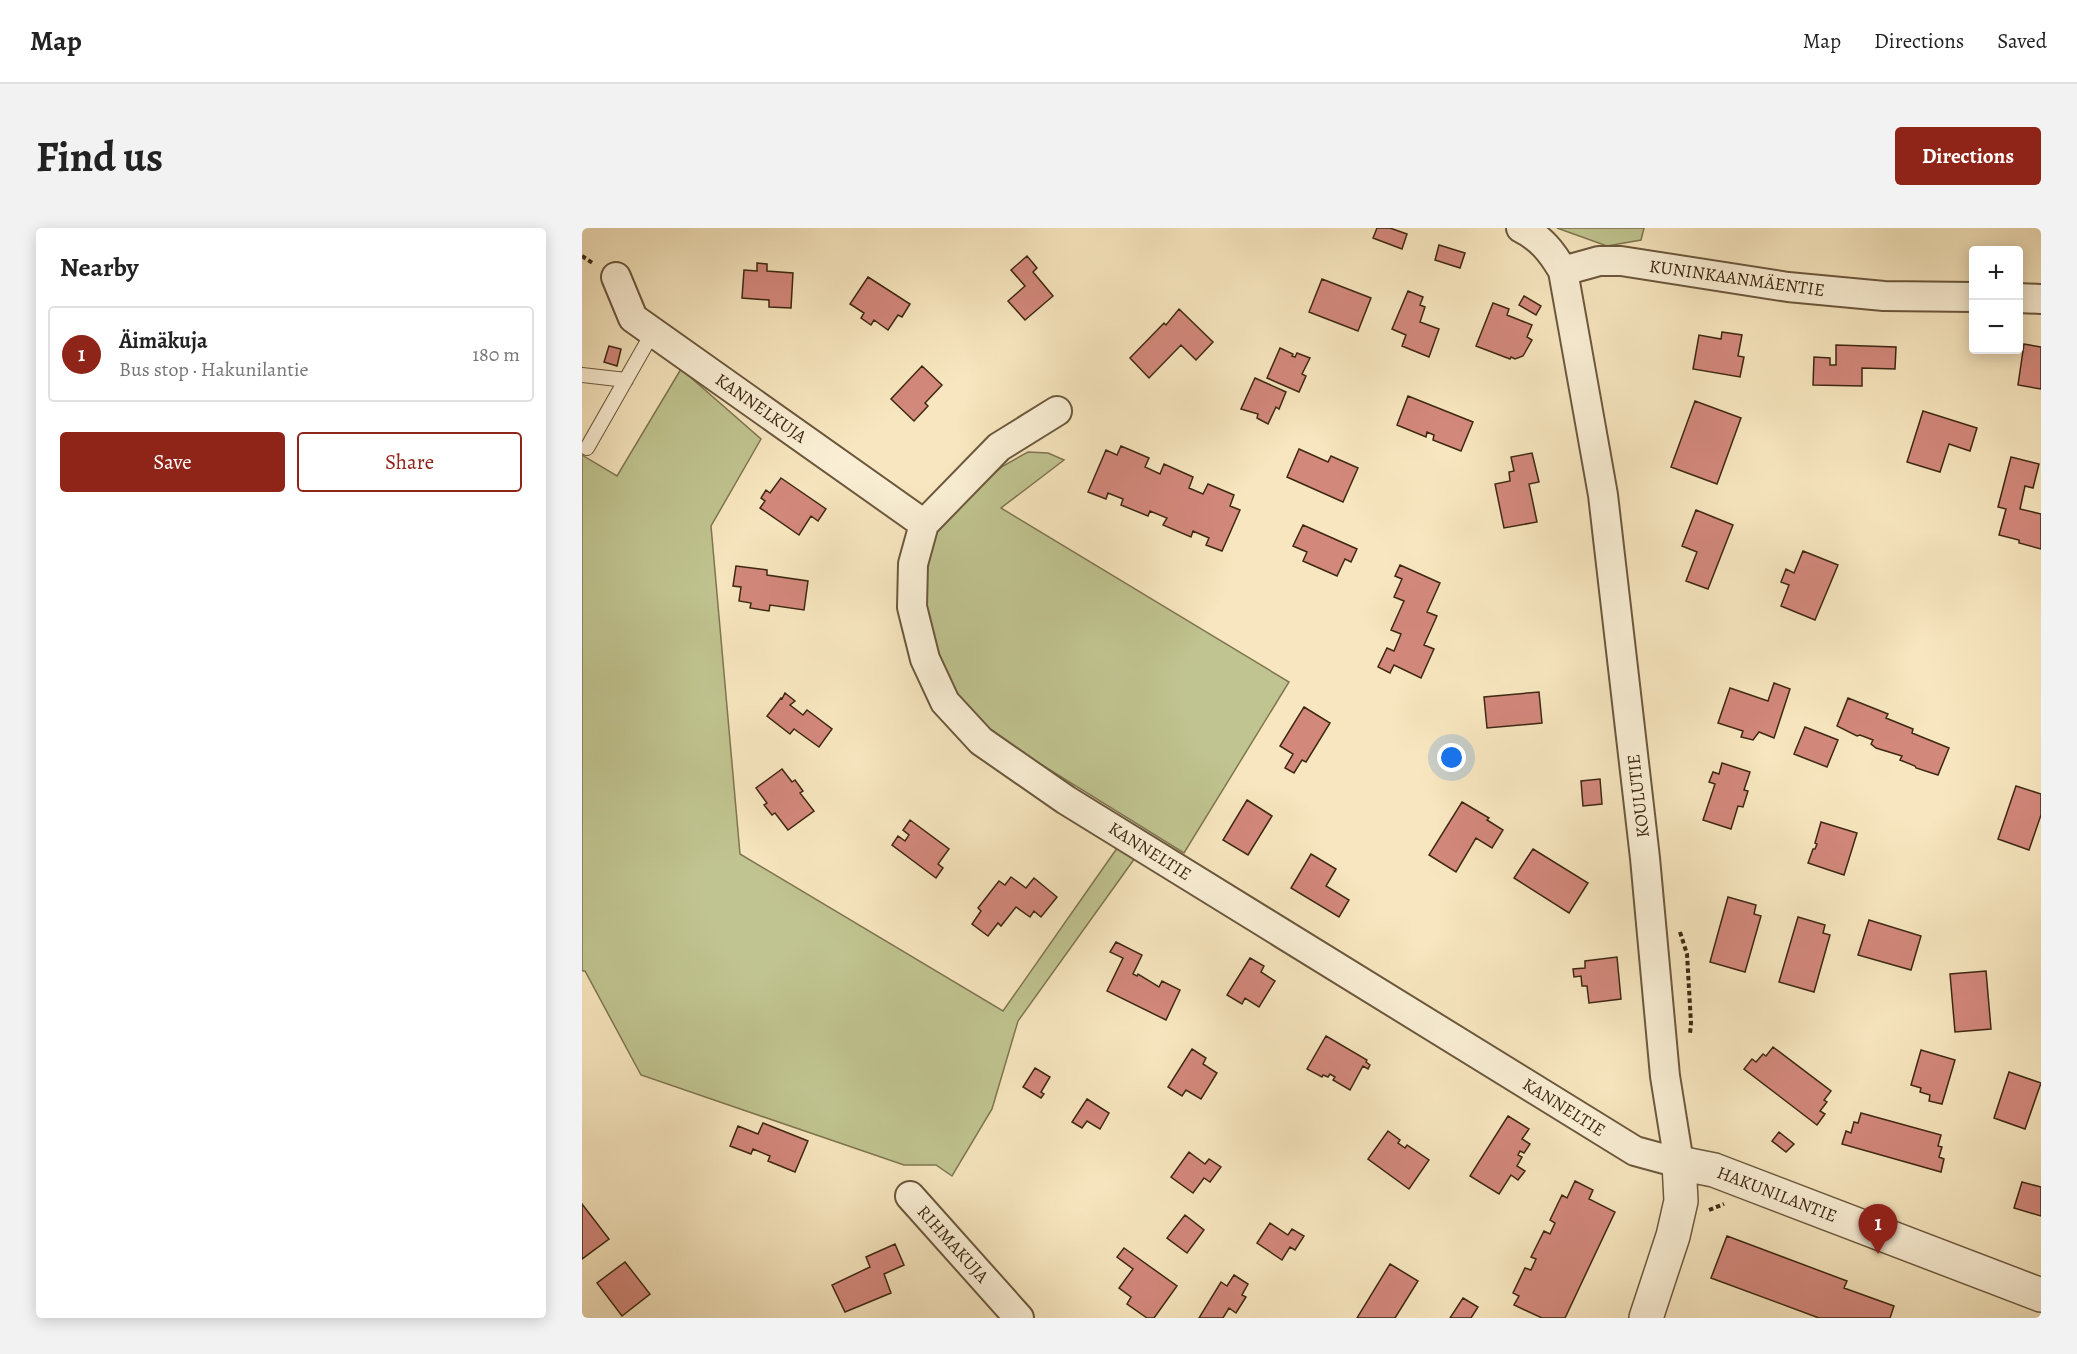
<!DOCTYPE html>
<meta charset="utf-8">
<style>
body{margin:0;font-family:Alegreya,serif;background:#f2f2f2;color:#222}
.controls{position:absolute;right:18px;top:18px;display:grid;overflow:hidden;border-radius:6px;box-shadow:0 3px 15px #0003}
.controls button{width:54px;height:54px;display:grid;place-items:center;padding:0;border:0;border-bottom:2px solid #e0e0e0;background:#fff;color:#222;font:30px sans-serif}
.you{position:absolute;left:870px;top:530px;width:21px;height:21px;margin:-15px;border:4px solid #fff;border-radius:50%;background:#1a73e8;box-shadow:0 0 0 9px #1a73e833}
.badge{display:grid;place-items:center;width:39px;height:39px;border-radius:50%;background:#8f2418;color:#fff;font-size:20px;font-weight:700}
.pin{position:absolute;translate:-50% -50px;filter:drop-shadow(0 2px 3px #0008)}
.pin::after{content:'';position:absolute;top:32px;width:21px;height:18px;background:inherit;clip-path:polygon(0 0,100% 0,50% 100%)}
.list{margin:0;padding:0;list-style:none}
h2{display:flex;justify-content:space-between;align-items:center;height:78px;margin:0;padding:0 24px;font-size:26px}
h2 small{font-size:20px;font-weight:400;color:#767676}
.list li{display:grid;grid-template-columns:39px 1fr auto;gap:18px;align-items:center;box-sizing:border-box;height:96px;margin:0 12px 12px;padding:0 12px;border:2px solid #e0e0e0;border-radius:6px}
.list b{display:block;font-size:22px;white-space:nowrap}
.list p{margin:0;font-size:20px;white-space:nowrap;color:#767676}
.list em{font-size:20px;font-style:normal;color:#767676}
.actions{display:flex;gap:12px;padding:18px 24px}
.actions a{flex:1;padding:14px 0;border:2px solid #8f2418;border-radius:6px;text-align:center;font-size:21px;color:#8f2418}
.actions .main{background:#8f2418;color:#fff}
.map{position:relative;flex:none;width:1459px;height:1090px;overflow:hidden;border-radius:6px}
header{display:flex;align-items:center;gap:36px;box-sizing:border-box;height:84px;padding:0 30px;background:#fff;border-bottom:2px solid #e0e0e0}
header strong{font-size:28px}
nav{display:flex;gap:33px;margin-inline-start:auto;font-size:21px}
.intro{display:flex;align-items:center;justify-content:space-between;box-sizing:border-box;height:144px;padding:0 36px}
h1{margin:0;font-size:42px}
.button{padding:15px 27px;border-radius:6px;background:#8f2418;color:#fff;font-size:21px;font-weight:700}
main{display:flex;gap:36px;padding:0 36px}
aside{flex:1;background:#fff;border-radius:6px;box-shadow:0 3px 15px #0003}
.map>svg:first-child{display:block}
.green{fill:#c0c490;stroke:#7f7651;stroke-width:1.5}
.building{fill:#d3887c;stroke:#3e2812;stroke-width:1.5}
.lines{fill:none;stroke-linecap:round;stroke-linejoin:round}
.service-casing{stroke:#6c583d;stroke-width:16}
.minor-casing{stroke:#6c583d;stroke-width:32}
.tertiary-casing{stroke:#6c583d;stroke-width:36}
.path{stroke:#3e2812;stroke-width:4;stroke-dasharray:4.5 3;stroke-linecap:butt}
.service{stroke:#faefd5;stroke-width:14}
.minor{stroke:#faefd5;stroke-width:28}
.tertiary{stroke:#faefd5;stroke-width:33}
.labels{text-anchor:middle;stroke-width:4.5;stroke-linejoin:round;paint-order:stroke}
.street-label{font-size:18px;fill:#3e2812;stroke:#faefd5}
</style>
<header>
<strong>Map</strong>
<nav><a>Map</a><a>Directions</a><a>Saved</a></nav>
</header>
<div class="intro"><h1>Find us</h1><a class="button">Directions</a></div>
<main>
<aside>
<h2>Nearby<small></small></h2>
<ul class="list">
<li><span class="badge">1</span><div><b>Äimäkuja</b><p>Bus stop · Hakunilantie</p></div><em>180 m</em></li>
</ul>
<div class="actions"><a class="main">Save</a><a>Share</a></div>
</aside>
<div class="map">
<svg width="1459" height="1090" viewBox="0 0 1459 1090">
<rect width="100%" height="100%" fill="#f7e6bf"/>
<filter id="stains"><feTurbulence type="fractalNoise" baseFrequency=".00333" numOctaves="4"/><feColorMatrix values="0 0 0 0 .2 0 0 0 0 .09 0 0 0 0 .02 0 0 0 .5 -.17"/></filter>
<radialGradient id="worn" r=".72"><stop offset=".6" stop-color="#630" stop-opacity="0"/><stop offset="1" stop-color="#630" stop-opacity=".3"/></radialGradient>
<path class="green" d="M975,0H1062L1059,12L1025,18Z
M99,141L179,211L129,298L158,626L421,783L538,616L553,630L436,793L410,881L370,948L354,937H322L59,847L3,743H0V227L35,248Z
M446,224L466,225L482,232L419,280L707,454L602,625L410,506L373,465L350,428L339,379L340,336L354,295L421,238Z"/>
<path class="building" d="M795,0H808L825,6L820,21L791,10Z
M857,17L883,25L878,40L853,32Z
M445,28L455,40L451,44L471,68L443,92L426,73L443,58L429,42Z
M175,35L185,36V43L211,45L209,80L187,79V72L160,70L162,42L175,43Z
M286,49L328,76L320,89L316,87L306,102L292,92L289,97L279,90L282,85L268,76Z
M740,51L789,70L776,103L727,84Z
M826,63L841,69L838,77L843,79L838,94L857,101L847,129L820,118L824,107L810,101Z
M942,68L959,78L954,87L937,77Z
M911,75L927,81L925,87L950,97L945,109L950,112L941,128L933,131L929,129L928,131L894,118Z
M597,81L631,114L614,132L599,117L567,150L548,130L582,95L584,97Z
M1140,104L1160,107L1156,128L1162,129L1158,149L1111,141L1117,107L1139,111Z
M1442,116L1459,119V161L1436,157Z
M1254,117L1314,119L1313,141L1280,140V158L1231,157L1232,129L1248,130V137H1254Z
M27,118L39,121L35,138L22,134Z
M698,120L711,126L710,128L713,129L715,125L728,130L720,146L724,148L717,164L685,150Z
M340,138L360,157L343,175L346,178L332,193L309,171Z
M673,150L704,164L697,181L694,179L686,196L675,190L676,186L659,181Z
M826,168L891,194L879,223L851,212L852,207L845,204L844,209L815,197Z
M1113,173L1159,190L1135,256L1089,239Z
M1341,183L1395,200L1388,223L1367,216L1358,244L1325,234Z
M539,218L567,230L563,239L578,246L582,236L611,249L607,260L621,266L626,256L652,267L648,278L658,282L640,323L624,317L627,310L611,303L609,309L581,297L585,290L568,283L566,288L539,277L541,271L526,265L524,271L506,264L524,222L535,227Z
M717,221L746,234L749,228L776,240L761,274L705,249Z
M950,225L957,254L947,256L955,294L922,300L913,256L928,253L927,244L932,243L929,229Z
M1429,229L1457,236L1451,260L1443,258L1438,281L1459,286V321L1437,315V312L1417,307L1424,281L1416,279Z
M199,250L244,281L236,293L229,288L217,307L178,280L183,273L179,270L184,262L188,265Z
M1114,282L1151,297L1126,361L1104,353L1115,324L1100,318Z
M721,297L775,321L769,334L763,331L755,348L721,333L725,324L711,318Z
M1221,323L1256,337L1233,392L1199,378L1207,357L1199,354L1204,341L1212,345Z
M818,337L858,355L845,384L855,388L842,417L852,421L839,450L812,437L808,445L796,439L805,420L812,423L819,406L809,402L822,373L812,369L820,351L813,348Z
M154,338L185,342V347L226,353L222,382L188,377L187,383L168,380L169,375L157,373L159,359L151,358Z
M1192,455L1208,461L1192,510L1177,504L1171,512L1159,509L1161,503L1136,495L1148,460L1186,473Z
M957,464L960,495L905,500L902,469Z
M203,465L213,473L208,477L221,487L225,482L250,501L237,519L212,501L208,506L185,488L199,470L200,471Z
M1266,470L1306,486L1304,490L1331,501L1330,505L1367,520L1356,547L1334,540L1333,538L1318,532L1320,528L1294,520L1289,516L1291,512L1278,507L1275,508L1255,498Z
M722,479L748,495L724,534L720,532L712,545L703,540L711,526L698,518Z
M1223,499L1256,512L1245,539L1212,526Z
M1140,535L1168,544L1162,562L1166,563L1161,579L1156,578L1149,601L1121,592L1133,556L1127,554L1131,544L1137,546Z
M200,541L210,554L213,552L221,563L218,565L232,583L206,602L193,585L190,587L182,577L185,575L174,560Z
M1018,551L1020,576L1001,578L999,553Z
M1434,558L1459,566V587L1447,622L1416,611Z
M665,572L690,588L666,627L641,612Z
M880,574L907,590L905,592L921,602L910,620L894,610L874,644L847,627Z
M328,592L367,621L356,636L361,640L354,650L310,617L316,608L323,613L327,607L321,602Z
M1239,594L1275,605L1262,647L1226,635L1231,621H1233L1235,616L1233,615Z
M951,621L1006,655L987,685L932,650Z
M729,626L754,641L744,658L767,672L757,689L709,660Z
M429,649L444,660L452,650L475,669L459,689L452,683L448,689L434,679L419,698L416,695L406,708L390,696L399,683L396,680L417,653L423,657Z
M1146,669L1174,677L1172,686L1179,688L1163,744L1128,734Z
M1216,689L1243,697L1241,705L1248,707L1232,764L1197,754Z
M1287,692L1339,708L1329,742L1276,727Z
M534,714L560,727L551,746L555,748L556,746L577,759L580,753L598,762L584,792L525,763L541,730L528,724Z
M1035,729L1039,771L1007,775L1005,758H1000L999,748L992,749L991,741L1003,740V733Z
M668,730L682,738L679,744L693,753L677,779L663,770L660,776L645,767Z
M1404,743L1409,801L1373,804L1368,746Z
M744,808L785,832L784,834L788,837L786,841L781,838L768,862L751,852L753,849L748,846L746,849L741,847L740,849L725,841Z
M1191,819L1249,863L1242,872L1245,874L1238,883L1243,886L1235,897L1162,841L1170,831L1174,834L1181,826L1184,828Z
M610,821L624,830L621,836L635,845L619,871L604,862L600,868L586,859Z
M1339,822L1373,832L1360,876L1347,873L1348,867L1338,864L1339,860L1329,857Z
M453,840L468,849L459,864L462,866L459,870L441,859Z
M1427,844L1459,855L1443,901L1412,890Z
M505,871L527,885L518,901L505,893L500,900L490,894Z
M1279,885L1359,907L1356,918L1360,919L1357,929L1362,931L1359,944L1260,916L1264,903L1269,905L1272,894L1276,895Z
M926,888L947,901L940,911L948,916L942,925L938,923L936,927L940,929L935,938L943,943L936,952L929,947L917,966L888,948Z
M181,895L226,913L213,944L186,933L188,928L171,921L169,926L148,918L156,898L176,906Z
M806,903L818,912L816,915L823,920L825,917L847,932L827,961L786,931Z
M1197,904L1212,916L1204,924L1190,913Z
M607,924L623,936L627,931L639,939L628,954L622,950L611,965L589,949Z
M993,953L1011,962L1007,971L1033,984L983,1090H960L932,1077L937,1068L931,1065L943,1040L949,1042L954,1031L949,1029L962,1003L968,1006L973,995L968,992L980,967L985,970Z
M1440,954L1459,959V988L1432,980Z
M0,976L27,1011L0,1031Z
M603,987L622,1002L605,1025L585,1010Z
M688,995L706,1007L710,1001L722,1008L713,1022L708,1019L700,1032L675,1015Z
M1145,1008L1265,1053L1262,1060L1312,1078L1308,1090H1237L1129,1050Z
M313,1016L322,1037L302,1046L309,1065L263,1084L250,1057L288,1039L284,1029Z
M542,1020L595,1058L572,1090H565L545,1076L549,1069L537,1060L551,1041L535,1029Z
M43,1034L68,1066L40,1088L15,1055Z
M808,1036L836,1053L813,1090H775Z
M652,1047L666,1056L660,1067L664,1069L654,1085L647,1080L641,1090H617L639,1054L645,1058Z
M881,1070L896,1079L889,1090H868Z"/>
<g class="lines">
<defs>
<path id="service" d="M0,147L44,152
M5,220L71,104"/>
<path id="minor" d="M981,43L1017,33H1039L1206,59L1302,68L1392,69
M34,49L51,90L342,296
M1436,70L1459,71
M475,183L417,219L342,296L331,336L330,379L343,431L363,474L399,513L484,572L1053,923L1097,935L1083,848L1063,630L1021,267L981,43C970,24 959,10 939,0
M328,968L437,1090"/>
<path id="tertiary" d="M1064,1090L1091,1008L1099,973L1097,935L1132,942L1459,1067"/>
</defs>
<use href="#service" class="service-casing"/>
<use href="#minor" class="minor-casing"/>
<use href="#tertiary" class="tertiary-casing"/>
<path class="path" d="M0,28L12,36
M1098,704L1105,726L1109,795L1108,806
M1127,982L1142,976"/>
<use href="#service" class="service"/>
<use href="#minor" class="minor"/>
<use href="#tertiary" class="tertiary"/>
</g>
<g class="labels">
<g class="street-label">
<text transform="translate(1155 50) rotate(8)" y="6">KUNINKAANMÄENTIE</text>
<text transform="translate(179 180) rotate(35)" y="6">KANNELKUJA</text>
<text transform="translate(1056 568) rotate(-97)" y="6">KOULUTIE</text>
<text transform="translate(568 623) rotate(32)" y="6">KANNELTIE</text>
<text transform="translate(982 879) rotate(32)" y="6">KANNELTIE</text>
<text transform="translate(1195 966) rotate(21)" y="6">HAKUNILANTIE</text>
<text transform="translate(371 1016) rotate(48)" y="6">RIHMAKUJA</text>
</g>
</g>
<rect width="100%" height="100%" filter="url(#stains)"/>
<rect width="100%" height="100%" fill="url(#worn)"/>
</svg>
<div class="controls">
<button>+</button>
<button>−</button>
</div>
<div class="you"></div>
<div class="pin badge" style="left:1296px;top:1026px">1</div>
</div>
</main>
